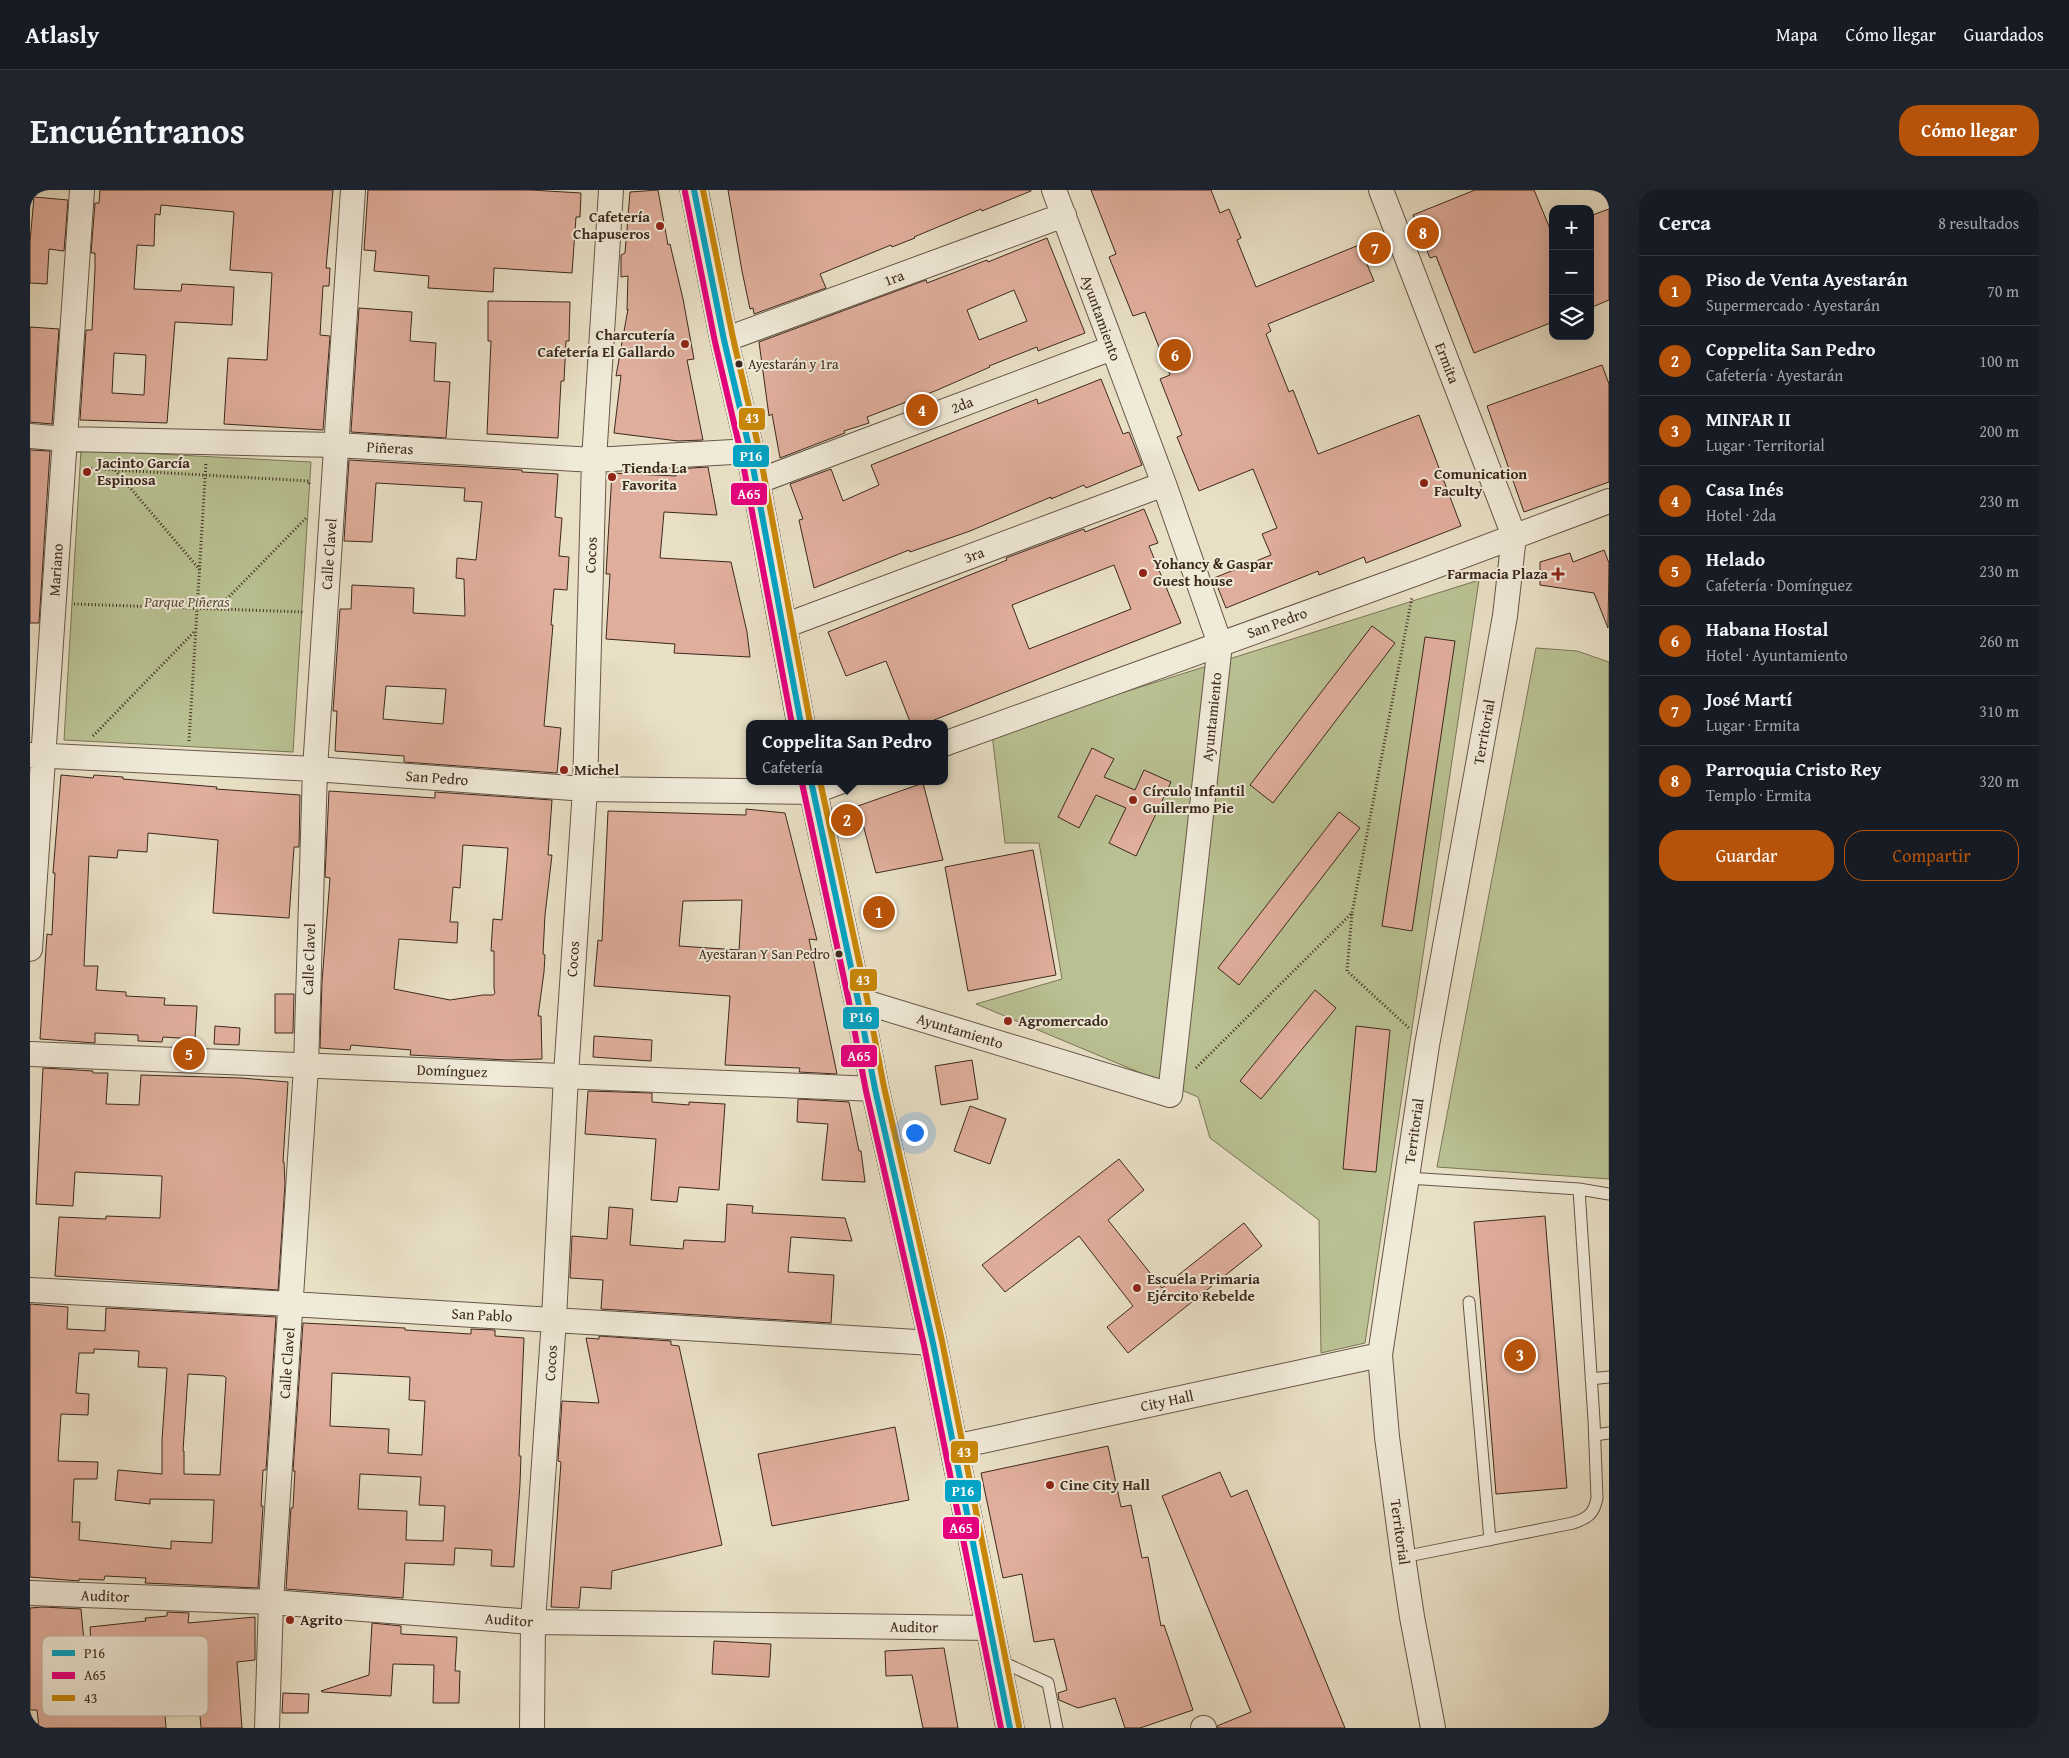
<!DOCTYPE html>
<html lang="es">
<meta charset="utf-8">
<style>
body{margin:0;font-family:"Gentium Book Plus",serif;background:#20242c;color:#f1f3f6}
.controls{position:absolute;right:15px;top:15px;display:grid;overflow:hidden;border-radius:10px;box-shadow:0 5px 20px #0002}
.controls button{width:45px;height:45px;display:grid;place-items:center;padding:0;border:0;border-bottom:1px solid #363941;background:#171b24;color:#f1f3f6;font:25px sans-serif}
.you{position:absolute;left:884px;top:942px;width:18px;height:18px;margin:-12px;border:4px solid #fff;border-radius:50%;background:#1a73e8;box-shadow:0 0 0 8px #1a73e833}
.badge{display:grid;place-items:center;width:32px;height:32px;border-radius:50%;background:#b45309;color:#fff;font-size:16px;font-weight:700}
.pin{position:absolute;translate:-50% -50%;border:2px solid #fff;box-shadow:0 1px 5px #0006}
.popup{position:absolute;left:716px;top:530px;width:202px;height:65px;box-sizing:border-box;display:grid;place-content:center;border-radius:10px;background:#171b24;filter:drop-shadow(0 1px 4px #0005);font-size:16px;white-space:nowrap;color:#9ea1a6}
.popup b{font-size:19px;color:#f1f3f6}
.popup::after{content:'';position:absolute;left:50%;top:100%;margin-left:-10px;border:10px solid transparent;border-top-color:#171b24}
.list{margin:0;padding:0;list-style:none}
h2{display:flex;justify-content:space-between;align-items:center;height:65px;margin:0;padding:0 20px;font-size:21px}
h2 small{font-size:16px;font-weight:400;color:#9ea1a6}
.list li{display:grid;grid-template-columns:32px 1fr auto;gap:15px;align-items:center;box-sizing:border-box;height:70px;padding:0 20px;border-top:1px solid #363941}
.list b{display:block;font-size:19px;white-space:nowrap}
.list p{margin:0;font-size:16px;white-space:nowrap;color:#9ea1a6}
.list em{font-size:16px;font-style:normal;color:#9ea1a6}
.actions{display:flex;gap:10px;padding:15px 20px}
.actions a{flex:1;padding:11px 0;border:1px solid #b45309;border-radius:20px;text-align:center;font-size:18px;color:#b45309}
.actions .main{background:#b45309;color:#fff}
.icon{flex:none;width:28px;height:28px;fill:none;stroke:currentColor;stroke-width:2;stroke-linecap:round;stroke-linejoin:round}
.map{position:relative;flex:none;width:1579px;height:1538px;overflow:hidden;border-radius:20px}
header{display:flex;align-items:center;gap:30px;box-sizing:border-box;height:70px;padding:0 25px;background:#171b24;border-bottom:1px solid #363941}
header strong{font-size:24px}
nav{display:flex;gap:28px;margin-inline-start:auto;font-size:18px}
.intro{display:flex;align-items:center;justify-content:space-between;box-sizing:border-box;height:120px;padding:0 30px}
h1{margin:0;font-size:35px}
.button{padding:12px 22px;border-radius:20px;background:#b45309;color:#fff;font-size:18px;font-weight:700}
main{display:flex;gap:30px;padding:0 30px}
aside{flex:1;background:#171b24;border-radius:20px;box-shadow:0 5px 20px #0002}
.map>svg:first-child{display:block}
.green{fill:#b9c192;stroke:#7b7558}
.building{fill:#e0ae9c;stroke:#3d291d;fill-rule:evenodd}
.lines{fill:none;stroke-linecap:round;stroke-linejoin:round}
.service-casing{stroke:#685647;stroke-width:13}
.minor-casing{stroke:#685647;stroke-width:26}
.secondary-casing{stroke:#3d291d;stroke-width:29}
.path{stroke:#3d291d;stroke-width:3;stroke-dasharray:1 2.5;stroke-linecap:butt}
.service{stroke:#f0ead9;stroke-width:11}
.minor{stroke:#f0ead9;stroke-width:24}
.secondary{stroke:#f0ead9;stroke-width:28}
.bus-1-casing{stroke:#f0ead9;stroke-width:10}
.bus-2-casing{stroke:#f0ead9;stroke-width:10}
.bus-3-casing{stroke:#f0ead9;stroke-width:10}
.bus-1{stroke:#03a3c5;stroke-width:6}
.bus-2{stroke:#e5007d;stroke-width:6}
.bus-3{stroke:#c88707;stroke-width:6}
.poi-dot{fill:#8f2418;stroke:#f0ead9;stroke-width:2}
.bus-dot{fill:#3d291d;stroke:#f0ead9;stroke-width:2}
.labels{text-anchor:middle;stroke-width:4;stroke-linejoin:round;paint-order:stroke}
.bus-label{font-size:14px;fill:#3d291d;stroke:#f0ead9;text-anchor:start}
.poi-label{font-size:15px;font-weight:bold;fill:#3d291d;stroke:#f0ead9;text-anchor:start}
.street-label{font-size:15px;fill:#3d291d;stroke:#f0ead9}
.park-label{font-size:15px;font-style:italic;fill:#5c4f3a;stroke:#f0ead9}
.key{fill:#f0ead9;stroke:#bab0a1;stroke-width:1}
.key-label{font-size:14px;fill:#3d291d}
.line-badge{stroke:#f0ead9;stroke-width:2}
.badge-label{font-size:14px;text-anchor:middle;font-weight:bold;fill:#fff}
</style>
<header>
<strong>Atlasly</strong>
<nav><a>Mapa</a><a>Cómo llegar</a><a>Guardados</a></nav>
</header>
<div class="intro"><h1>Encuéntranos</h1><a class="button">Cómo llegar</a></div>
<main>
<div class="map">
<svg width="1579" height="1538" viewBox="0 0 1579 1538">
<rect width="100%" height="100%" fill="#e8dfc5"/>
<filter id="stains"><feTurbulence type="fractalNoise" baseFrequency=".004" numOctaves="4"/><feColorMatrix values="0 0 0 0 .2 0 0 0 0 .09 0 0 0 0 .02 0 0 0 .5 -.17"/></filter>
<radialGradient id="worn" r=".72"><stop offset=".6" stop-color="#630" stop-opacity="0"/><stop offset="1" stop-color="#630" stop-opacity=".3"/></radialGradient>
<path class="green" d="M51,260L281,272L263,562L34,550Z
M1449,390L1335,1153L1291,1163L1289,1030L1180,948L1168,907L946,814L1032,789L1009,653H975L962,544Z
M1506,458L1547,461L1579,472V989L1407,977Z"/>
<path class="building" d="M70,0H303L296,78H300L299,96H293L290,145L300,146L293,240L194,234L198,168L237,170L242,83L200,80L204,22L131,15L130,25L125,24L124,56L107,55L104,99L151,101L152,94L204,97L202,135L145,132L137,233L50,230L56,140H62L65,79V63H61L65,13H69ZM84,163L116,165L114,205L82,203Z
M338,0H501L551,3L550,27H546L542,83L464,78L463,102L398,98L399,86L344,81L346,61L334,60Z
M628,0L638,55L640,54L653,109L664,169L657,170L673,250L648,251L584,243L591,185L586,186L598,119L597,120L598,86L591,87V65L595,63L600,2Z
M698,0H1001V1L952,21L951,19L884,47L885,48L862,57L861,55L790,84L796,98L724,124L723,118L720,119L712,81Z
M1061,0H1181L1190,23L1199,19L1211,48L1207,50L1226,97L1329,55L1344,91L1238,134L1241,141L1236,144L1259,202L1263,200L1288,264L1389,225L1431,336L1336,373L1334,367L1289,385L1288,381L1196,418L1184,388L1241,365L1232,344L1247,338L1223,279L1169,301L1147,247L1152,245L1130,189L1140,185L1115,122L1103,126L1079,67L1086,64Z
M1445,0H1504L1523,46V132L1444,163L1406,66L1400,68L1383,25Z
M4,7L38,10L34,61L19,59L17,94L0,93V52Z
M1579,19V110L1560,118V26Z
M1017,48L1055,143L1008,161L1007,157L959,176L960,177L905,201L837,227L839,233L814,241L815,243L750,268L742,224L739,226L729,152L896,90L897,93L957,70L958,72ZM984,100L997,131L949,150L937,120Z
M458,111L540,112L539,151H536L534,191H531L528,248L457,244L461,151H458Z
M329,118L382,122L380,151L406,153L404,191L420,192L416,248L321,242Z
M0,137L29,139L22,234L0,232Z
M1572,175L1579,194V292L1494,322L1457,216Z
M1071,189L1093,244L1099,242L1112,275L1056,298L1054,295L1021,309V307L940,341L880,362L879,360L784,398L769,330L773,329L760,294L801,279L813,311L849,295L841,275L1007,209L1008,214Z
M0,260L20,261L9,433H0Z
M319,270L492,280V282L528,284L525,327L532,328L529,366L539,367L537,400L524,399L521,435H523L514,536L531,538L527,583L374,572V566L305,561L307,521H303L310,419H321L322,395L384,398L383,423L435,426L434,389L426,388L427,368L446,370L452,312L434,311L435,298L346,293L342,352L314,351ZM356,496L416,499L413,534L353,529Z
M678,277L687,325L634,322L630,368L701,372L717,442L720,467L644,463L645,454L576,449L580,384H576L582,283L646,286V279Z
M1114,319L1128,353L1119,356L1151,433L894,534H881L856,471L816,486L798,442L977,370L976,368L1054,339L1055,342ZM1084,375L1101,419L999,459L982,415Z
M1574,360L1579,373L1578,438L1564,403L1510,395V372L1540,363L1543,372Z
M1342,436L1365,453L1243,613L1220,595Z
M1395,447L1425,451L1382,741L1352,736Z
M1062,558L1084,569L1074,587L1105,600L1114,580L1141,592L1106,666L1079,653L1096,618L1066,605L1049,638L1028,627Z
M31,585L63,588L64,585L93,587V589L187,597L186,599L270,605L269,657H264L259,728L183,723L188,650L118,643L117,662L88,660L87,668L59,666L54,776H68L66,800L96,802V806L135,808L134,815L167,816L165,849L133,847L132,852L108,851V845L65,843V853L10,849L17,744L22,745L25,683H23Z
M893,593L913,670L846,683L828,616Z
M299,601L405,608V602L522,610L518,665H522L515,725L513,764L515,765L514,782L508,826H511L512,869L478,870L380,865L381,860L321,855L320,860L290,858L292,792L300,688L295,687ZM433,655L478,658L472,730L463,729L461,761H464V798L465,803L463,805H453L420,810L364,799L369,749L427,753L428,732H420L423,697L430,698Z
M716,619L755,623L787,750L779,749L807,884L769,882L770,878L695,875L700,806L564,796L568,750L572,751L578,621L716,625ZM712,710L709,760L649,756L653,711Z
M1309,622L1330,638L1209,795L1188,778Z
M1003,660L1026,785L938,801L915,677Z
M1285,800L1306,818L1231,909L1210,891Z
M245,804H264L263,843H245Z
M185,836L210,838L209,855L184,854Z
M1326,836L1360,840L1346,982L1313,979Z
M564,846L622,850L621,871L563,867Z
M942,870L948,909L911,915L905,876Z
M13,878L63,881V883H78L76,914L109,915L111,885L211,888L258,892L253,972H254L255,994L248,1100L25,1086L29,1027L76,1029V1026L130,1028L132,986L45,982L43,1016L6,1014Z
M558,901L622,903V912L659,915V912L695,914L689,1000L649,997L647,1012L621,1010L626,949L555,944Z
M768,909L819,912L829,961H831L835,992L792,990L798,934L767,932Z
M940,916L976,929L960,974L924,961Z
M1089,969L1114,1000L1078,1030L1132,1098L1214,1033L1232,1056L1098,1163L1077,1137L1103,1116L1049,1046L975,1102L952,1075Z
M697,1014L723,1016L722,1023L815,1028L822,1051L761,1047L758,1082L804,1085L801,1133L571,1119L573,1090L540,1088L542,1046L577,1049L579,1017L603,1019L600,1055L653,1059L654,1050L695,1052Z
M1515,1026L1537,1298L1466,1304L1444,1032Z
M0,1114L38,1117L37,1139L75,1141L76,1118L246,1127L236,1280H233L231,1316H233L228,1398L115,1393L116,1388L75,1386L74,1390L49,1389V1391L0,1387ZM64,1159L109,1161L108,1177L137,1178L132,1250V1284L88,1280L85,1310L120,1314V1309L184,1310L182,1353L141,1351V1359L49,1350L50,1332H42L44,1289H67L68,1272L28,1271L31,1224L58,1225L59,1204L46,1203L49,1163H64ZM158,1184L194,1186L196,1188L190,1285L154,1284V1261H153Z
M273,1133L375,1138V1140L441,1144V1139L465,1140V1146L494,1148L489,1266H491L490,1294L484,1377L461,1376L462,1360L425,1358L424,1375L375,1373L373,1408L256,1399L261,1318H263L265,1281H263ZM302,1183L380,1187L379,1210L395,1211L392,1265L358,1263L359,1239L300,1236ZM330,1284L391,1287L389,1315L415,1316L413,1351L376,1350L377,1321L328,1319Z
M569,1146L641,1151V1155L649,1156L692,1355L582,1381L581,1399L551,1397L549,1418L521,1417L531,1272L528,1271L532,1211L569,1213L556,1148L569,1149Z
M865,1237L879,1310L742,1336L728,1264Z
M1078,1256L1091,1317L1101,1315L1112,1368L1118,1367L1131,1436L1134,1435L1163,1520L1110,1538H1095L1085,1508L1048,1518L1029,1510L1028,1503L1037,1500L1024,1449L1004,1452L992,1384L973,1388L951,1283Z
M1190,1282L1201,1307L1217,1300L1315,1538H1188L1187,1536L1221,1522L1132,1306Z
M13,1417L51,1419L54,1451L29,1453L31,1503L64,1500L60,1437L116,1431L115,1428L137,1426V1422L159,1423L158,1433L225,1427V1470L207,1472L212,1538H171L168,1502L139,1504L137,1480L85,1483L88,1516L134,1513L136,1538H9L7,1520H0V1418Z
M342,1433L371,1436V1444L427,1447L425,1481H430L429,1513H403L404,1475L363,1474L361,1506L292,1502L291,1501L339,1485Z
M684,1451L741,1454L739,1487L682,1484Z
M914,1458L928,1538H893L882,1485L856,1486L855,1461Z
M253,1503L279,1504L278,1523H252Z"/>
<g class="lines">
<defs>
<path id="service" d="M1549,999L1579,1004
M1439,1112L1460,1350
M1561,1189L1579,1187
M1565,1245L1579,1243
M1373,1367L1543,1333C1558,1328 1564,1324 1567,1308L1564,1230L1549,999L1377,988
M968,1470L1018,1493L1027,1538"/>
<path id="minor" d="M1351,0L1484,346L1475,426L1397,855L1350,1165L1357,1247L1373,1367L1382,1427L1403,1538
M694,150L1034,25
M0,246L36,249L306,255L564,270L720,261
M726,292L1082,158
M754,436L1134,294
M914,554L1387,383L1579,311
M0,565L285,579L555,599L783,602L812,591
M0,759L52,0
M828,810L1140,905L1190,454L1134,294L1024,0
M0,864C281,877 563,886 845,899
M0,1100L261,1114L903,1153
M924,1257L1350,1165
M0,1403L241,1412L503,1432L959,1438
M237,1538L241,1412L276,877L285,579L323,0
M502,1538L503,1432L524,1129L536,885L555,599L564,270L581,0
M1173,1538H1174"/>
<path id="secondary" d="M664,0L694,150L720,261L771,534
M781,591L828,810L845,899L903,1153L980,1538"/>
</defs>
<use href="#service" class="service-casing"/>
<use href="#minor" class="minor-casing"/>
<use href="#secondary" class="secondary-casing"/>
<path class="path" d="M54,278L85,280L170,380
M85,280L279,291V294
M44,414L273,422
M187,419L277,327
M63,546L165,441
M159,551L176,272
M1322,724L1317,781L1379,838
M1166,878L1322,723L1382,407"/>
<use href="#service" class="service"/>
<use href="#minor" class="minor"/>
<use href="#secondary" class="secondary"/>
<defs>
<path id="bus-1" d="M664,0L694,150L720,261L771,534
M781,591L828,810L845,899L903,1153L980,1538"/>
<path id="bus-2" d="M655,2L685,152L711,263L762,534
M772,593L819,812L836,901L894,1155L971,1538"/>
<path id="bus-3" d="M673,0L703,148L729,259L780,532
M790,591L837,808L854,897L912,1151L989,1536"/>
</defs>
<use href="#bus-1" class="bus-1-casing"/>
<use href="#bus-2" class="bus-2-casing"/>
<use href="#bus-3" class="bus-3-casing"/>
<use href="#bus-1" class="bus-1"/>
<use href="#bus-2" class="bus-2"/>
<use href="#bus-3" class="bus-3"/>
</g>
<g class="poi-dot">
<circle cx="630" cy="36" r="5"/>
<circle cx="655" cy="154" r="5"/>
<circle cx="57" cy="282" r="5"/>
<circle cx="582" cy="287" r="5"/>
<circle cx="1394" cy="293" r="5"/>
<circle cx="1113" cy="383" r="5"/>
<path d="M1525.5 376.5h5v5h5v5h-5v5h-5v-5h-5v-5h5z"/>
<circle cx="534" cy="580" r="5"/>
<circle cx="1103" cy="610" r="5"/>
<circle cx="978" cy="831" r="5"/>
<circle cx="1107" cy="1098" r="5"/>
<circle cx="1020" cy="1295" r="5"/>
<circle cx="260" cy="1430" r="5"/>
</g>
<g class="bus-dot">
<circle cx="709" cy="174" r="4.5"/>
<circle cx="809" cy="764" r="4.5"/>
</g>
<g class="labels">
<g class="bus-label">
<text x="718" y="179">Ayestarán y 1ra</text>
<text x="800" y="769" text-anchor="end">Ayestaran Y San Pedro</text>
</g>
<g class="poi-label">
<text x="620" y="32" text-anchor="end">Cafetería<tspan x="620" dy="17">Chapuseros</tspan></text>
<text x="645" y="150" text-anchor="end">Charcutería<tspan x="645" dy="17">Cafetería El Gallardo</tspan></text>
<text x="67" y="278">Jacinto García<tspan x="67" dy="17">Espinosa</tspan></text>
<text x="592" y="283">Tienda La<tspan x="592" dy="17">Favorita</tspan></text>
<text x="1404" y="289">Comunication<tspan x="1404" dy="17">Faculty</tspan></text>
<text x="1123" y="379">Yohancy &amp; Gaspar<tspan x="1123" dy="17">Guest house</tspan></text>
<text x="1518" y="389" text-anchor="end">Farmacia Plaza</text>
<text x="544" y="585">Michel</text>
<text x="1113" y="606">Círculo Infantil<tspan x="1113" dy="17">Guillermo Pie</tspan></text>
<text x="988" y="836">Agromercado</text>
<text x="1117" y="1094">Escuela Primaria<tspan x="1117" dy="17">Ejército Rebelde</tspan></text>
<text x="1030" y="1300">Cine City Hall</text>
<text x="270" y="1435">Agrito</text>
</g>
<g class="street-label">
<text transform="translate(864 88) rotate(-20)" y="5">1ra</text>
<text transform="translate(1071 128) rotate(70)" y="5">Ayuntamiento</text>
<text transform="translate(1417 173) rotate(69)" y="5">Ermita</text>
<text transform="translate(932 215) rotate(-21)" y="5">2da</text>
<text transform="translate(360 258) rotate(3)" y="5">Piñeras</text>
<text transform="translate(299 364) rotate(-86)" y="5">Calle Clavel</text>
<text transform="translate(561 365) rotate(-88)" y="5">Cocos</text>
<text transform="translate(944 365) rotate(-20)" y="5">3ra</text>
<text transform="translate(26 380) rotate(-86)" y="5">Mariano</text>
<text transform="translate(1247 433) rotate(-20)" y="5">San Pedro</text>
<text transform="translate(1182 527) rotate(-84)" y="5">Ayuntamiento</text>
<text transform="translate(1454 542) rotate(-80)" y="5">Territorial</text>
<text transform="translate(407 588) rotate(4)" y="5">San Pedro</text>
<text transform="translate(279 769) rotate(-88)" y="5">Calle Clavel</text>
<text transform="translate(543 769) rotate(-86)" y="5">Cocos</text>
<text transform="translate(930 841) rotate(17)" y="5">Ayuntamiento</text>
<text transform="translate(422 881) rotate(2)" y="5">Domínguez</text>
<text transform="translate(1384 941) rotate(-82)" y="5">Territorial</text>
<text transform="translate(452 1125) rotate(3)" y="5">San Pablo</text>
<text transform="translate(257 1173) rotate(-86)" y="5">Calle Clavel</text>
<text transform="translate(521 1173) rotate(-86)" y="5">Cocos</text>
<text transform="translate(1137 1211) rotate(-12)" y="5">City Hall</text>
<text transform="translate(1370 1342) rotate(82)" y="5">Territorial</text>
<text transform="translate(75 1406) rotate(2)" y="5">Auditor</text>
<text transform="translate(479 1430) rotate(4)" y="5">Auditor</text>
<text transform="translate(884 1437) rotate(1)" y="5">Auditor</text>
</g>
<g class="park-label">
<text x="157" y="417">Parque Piñeras</text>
</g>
</g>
<rect x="12" y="1446" width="166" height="80" rx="8" class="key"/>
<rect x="22" y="1460" width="23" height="6" fill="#03a3c5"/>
<rect x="22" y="1482" width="23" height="7" fill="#e5007d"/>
<rect x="22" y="1505" width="23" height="6" fill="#c88707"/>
<g class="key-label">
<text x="54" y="1468">P16</text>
<text x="54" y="1490">A65</text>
<text x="54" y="1513">43</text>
</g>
<g class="line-badge">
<rect x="708" y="217" width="28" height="24" rx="5" fill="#c88707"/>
<rect x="702" y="254" width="38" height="24" rx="5" fill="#03a3c5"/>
<rect x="700" y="292" width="38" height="24" rx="5" fill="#e5007d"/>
<rect x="819" y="778" width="29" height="24" rx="5" fill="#c88707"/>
<rect x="812" y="816" width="38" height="24" rx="5" fill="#03a3c5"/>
<rect x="810" y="854" width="38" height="24" rx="5" fill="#e5007d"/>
<rect x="920" y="1250" width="29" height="24" rx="5" fill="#c88707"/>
<rect x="914" y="1289" width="38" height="24" rx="5" fill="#03a3c5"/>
<rect x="912" y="1326" width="38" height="24" rx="5" fill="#e5007d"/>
</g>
<g class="badge-label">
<text x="722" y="233">43</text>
<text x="721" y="271">P16</text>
<text x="719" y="309">A65</text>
<text x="833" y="795">43</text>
<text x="831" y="832">P16</text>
<text x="829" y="871">A65</text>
<text x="934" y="1267">43</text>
<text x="933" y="1306">P16</text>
<text x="931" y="1343">A65</text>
</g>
<rect width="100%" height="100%" filter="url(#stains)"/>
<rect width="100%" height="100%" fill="url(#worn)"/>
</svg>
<div class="controls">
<button>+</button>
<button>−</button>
<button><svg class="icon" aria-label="layers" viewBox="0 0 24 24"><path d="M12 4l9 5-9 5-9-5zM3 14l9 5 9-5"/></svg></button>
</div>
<div class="you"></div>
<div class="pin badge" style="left:849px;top:722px">1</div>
<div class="pin badge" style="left:817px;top:630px">2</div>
<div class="popup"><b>Coppelita San Pedro</b>Cafetería</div>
<div class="pin badge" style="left:1490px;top:1165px">3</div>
<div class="pin badge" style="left:892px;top:220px">4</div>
<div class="pin badge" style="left:159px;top:864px">5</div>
<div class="pin badge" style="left:1145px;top:165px">6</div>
<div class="pin badge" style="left:1345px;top:58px">7</div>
<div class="pin badge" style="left:1393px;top:43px">8</div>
</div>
<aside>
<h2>Cerca<small>8 resultados</small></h2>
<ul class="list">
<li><span class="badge">1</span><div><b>Piso de Venta Ayestarán</b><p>Supermercado · Ayestarán</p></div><em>70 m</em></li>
<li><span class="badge">2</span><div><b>Coppelita San Pedro</b><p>Cafetería · Ayestarán</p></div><em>100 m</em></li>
<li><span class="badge">3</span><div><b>MINFAR II</b><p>Lugar · Territorial</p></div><em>200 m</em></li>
<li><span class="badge">4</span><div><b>Casa Inés</b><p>Hotel · 2da</p></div><em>230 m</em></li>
<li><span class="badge">5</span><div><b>Helado</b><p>Cafetería · Domínguez</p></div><em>230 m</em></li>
<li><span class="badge">6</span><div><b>Habana Hostal</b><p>Hotel · Ayuntamiento</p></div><em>260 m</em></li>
<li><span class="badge">7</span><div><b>José Martí</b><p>Lugar · Ermita</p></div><em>310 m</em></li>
<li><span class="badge">8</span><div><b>Parroquia Cristo Rey</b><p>Templo · Ermita</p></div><em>320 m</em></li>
</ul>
<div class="actions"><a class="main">Guardar</a><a>Compartir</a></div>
</aside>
</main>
